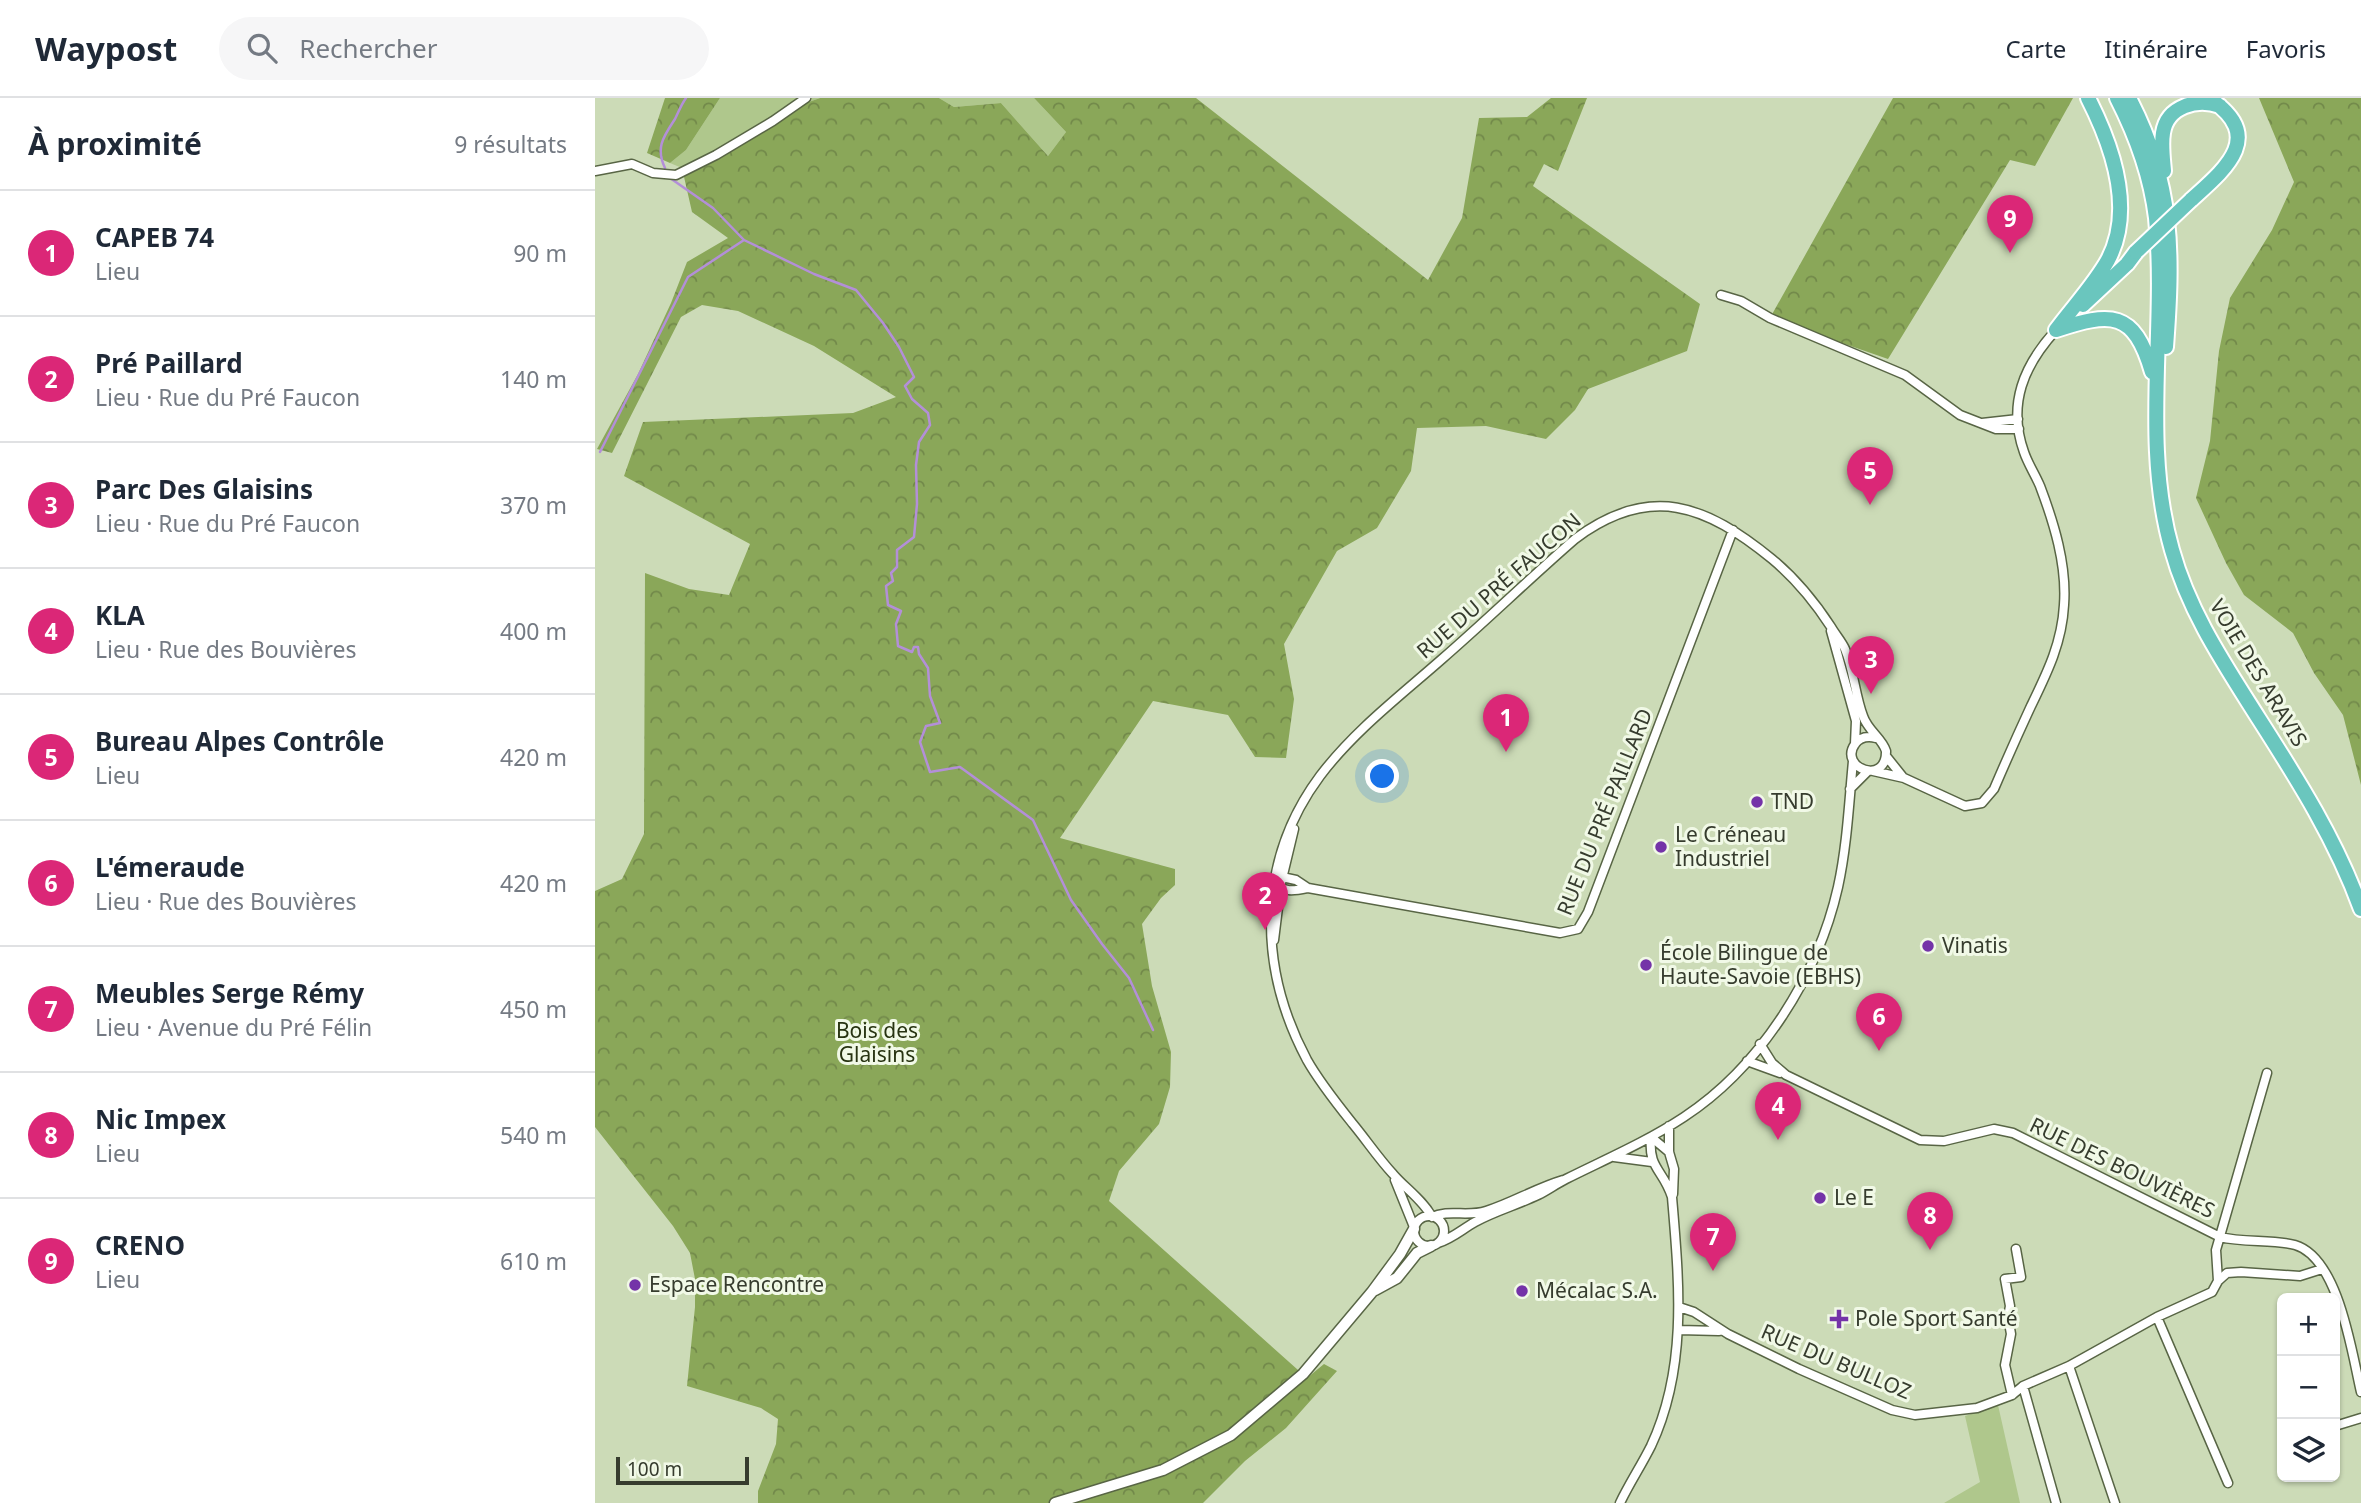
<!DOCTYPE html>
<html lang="fr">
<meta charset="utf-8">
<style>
body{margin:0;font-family:"Noto Sans",sans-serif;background:#f6f6f7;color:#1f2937}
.controls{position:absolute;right:21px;bottom:21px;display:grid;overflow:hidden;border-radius:10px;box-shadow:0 2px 5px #0004}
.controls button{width:63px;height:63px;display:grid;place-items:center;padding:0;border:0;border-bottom:2px solid #e0e1e3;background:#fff;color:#1f2937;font:35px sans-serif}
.scale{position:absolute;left:21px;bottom:18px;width:133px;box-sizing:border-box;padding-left:7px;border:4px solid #363c2e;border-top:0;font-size:19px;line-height:24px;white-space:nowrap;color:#363c2e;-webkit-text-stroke:5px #f1f9e7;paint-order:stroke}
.you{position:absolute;left:788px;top:679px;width:24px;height:24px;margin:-18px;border:5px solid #fff;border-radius:50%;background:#1a73e8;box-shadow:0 0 0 10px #1a73e833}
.badge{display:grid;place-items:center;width:46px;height:46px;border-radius:50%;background:#db2777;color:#fff;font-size:23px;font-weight:700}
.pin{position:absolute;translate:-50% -58px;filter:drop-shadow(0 2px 4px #0008)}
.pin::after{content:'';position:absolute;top:37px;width:24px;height:21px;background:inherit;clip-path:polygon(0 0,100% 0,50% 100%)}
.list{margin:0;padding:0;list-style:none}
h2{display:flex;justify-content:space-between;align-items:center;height:91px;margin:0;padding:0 28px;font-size:30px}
h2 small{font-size:23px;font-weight:400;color:#747a83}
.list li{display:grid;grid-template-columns:46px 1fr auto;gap:21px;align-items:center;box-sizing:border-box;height:126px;padding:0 28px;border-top:2px solid #e0e1e3}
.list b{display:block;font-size:26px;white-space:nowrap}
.list p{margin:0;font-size:23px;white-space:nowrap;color:#747a83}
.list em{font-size:23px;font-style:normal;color:#747a83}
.icon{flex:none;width:38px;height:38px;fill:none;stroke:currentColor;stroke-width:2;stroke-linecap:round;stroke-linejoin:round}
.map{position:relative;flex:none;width:1766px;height:1405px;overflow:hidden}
header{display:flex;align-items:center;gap:42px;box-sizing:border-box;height:98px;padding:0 35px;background:#fff;border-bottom:2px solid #e0e1e3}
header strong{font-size:33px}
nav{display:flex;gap:38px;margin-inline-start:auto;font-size:24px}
.search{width:490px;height:63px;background:#f6f6f7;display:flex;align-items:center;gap:18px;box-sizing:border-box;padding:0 24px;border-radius:38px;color:#747a83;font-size:26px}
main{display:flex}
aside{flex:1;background:#fff}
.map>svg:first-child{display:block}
.grass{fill:#afc78c}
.forest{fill:url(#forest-crowns)}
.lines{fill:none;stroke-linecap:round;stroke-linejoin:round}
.stream{stroke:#b38fd8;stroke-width:2.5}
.minor-casing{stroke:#586545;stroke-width:11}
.tertiary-casing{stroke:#586545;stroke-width:13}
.trunk-casing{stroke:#fff;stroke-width:18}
.minor{stroke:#fff;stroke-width:8}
.tertiary{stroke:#fff;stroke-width:10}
.trunk{stroke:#6ac6be;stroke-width:14}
.trunk-bridge-casing{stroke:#fff;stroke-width:18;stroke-linecap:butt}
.trunk-bridge{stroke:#6ac6be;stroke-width:14}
.poi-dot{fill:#7433a8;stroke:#f1f9e7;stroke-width:2.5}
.labels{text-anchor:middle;stroke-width:6;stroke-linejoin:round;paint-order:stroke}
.street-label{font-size:21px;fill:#363c2e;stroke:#f1f9e7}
.poi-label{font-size:21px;fill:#363c2e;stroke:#f1f9e7;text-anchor:start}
.park-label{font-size:21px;fill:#273311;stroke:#f1f9e7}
</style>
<header>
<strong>Waypost</strong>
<div class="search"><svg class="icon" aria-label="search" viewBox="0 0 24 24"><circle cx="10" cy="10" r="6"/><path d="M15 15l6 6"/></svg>Rechercher</div>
<nav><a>Carte</a><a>Itinéraire</a><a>Favoris</a></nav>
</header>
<main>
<aside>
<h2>À proximité<small>9 résultats</small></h2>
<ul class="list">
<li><span class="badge">1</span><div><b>CAPEB 74</b><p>Lieu</p></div><em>90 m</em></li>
<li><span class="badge">2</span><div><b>Pré Paillard</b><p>Lieu · Rue du Pré Faucon</p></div><em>140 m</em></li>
<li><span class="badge">3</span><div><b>Parc Des Glaisins</b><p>Lieu · Rue du Pré Faucon</p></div><em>370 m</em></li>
<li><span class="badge">4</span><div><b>KLA</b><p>Lieu · Rue des Bouvières</p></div><em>400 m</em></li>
<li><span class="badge">5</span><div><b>Bureau Alpes Contrôle</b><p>Lieu</p></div><em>420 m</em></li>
<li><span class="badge">6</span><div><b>L'émeraude</b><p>Lieu · Rue des Bouvières</p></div><em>420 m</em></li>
<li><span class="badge">7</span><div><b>Meubles Serge Rémy</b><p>Lieu · Avenue du Pré Félin</p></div><em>450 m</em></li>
<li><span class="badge">8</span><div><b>Nic Impex</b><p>Lieu</p></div><em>540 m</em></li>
<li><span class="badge">9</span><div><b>CRENO</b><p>Lieu</p></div><em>610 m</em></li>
</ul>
</aside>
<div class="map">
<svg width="1766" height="1405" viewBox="0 0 1766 1405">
<defs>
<pattern id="forest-crowns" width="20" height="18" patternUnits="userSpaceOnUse" patternTransform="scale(1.75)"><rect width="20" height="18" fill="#8aa759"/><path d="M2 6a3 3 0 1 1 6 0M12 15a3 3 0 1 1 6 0" fill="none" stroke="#72894a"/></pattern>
</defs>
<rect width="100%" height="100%" fill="#ccdbb7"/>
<path class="grass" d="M125,0H225L200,9L178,23L87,70L75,65L91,52Z
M344,0H439L471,34L453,58L406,5L359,9Z
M1403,1307L1425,1405H1349L1385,1384L1370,1318Z"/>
<path class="forest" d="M70,0H125L91,52L75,65L52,55Z
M225,0H344L359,9L406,5L453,58L471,34L439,0H601L833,182L867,120L884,20L932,19L956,0H992L963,73L949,66L938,88L1105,206L1092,253L993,291L980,312L951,341L891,328L822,330L816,373L782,430L742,453L689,546L699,601L691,660L660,659L633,617L558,603L465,740L580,771V787L566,800L547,826L557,888L576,954L575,989L564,1026L524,1073L514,1103L712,1280L729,1266L742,1273L691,1330L650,1363L608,1405H163V1393L181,1346L183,1321L166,1310L92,1288L100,1209V1181L95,1155L78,1128L0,1029V793L27,781L49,736L50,475L94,491L134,497L155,446L29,378L48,324L258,315L301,299L219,248L143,213L107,207L86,219L17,355L2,351L43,276L76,205L92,164L133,140L97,114L87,70L121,57L200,9Z
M1298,0H1478L1440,68L1415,62L1293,261L1175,220Z
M1664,0H1766V687L1748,617L1719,575L1698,535L1649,497L1631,465L1601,400L1615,343L1624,253L1635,200L1677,132L1699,84Z"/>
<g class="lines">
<path class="stream" d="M70,70C60,49 69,38 80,21C84,13 86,7 91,0
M75,80L118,110L149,142L219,176L261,192L288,225L304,249L319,279L310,288L317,301L333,315L335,327L324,344L321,367L322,406L319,439L302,452V469L296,475L298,483L291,488L293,507L306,513L301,526L303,548L317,554L319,549H323L324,556L333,570L335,598L345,625L331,628L325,644L335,674L365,669L438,722L476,802L507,846L534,880L558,932
M5,354L93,179L149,142"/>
<defs>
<path id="minor" d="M0,73L37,66L58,75L81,77L121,57L178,23L211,0
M1126,197L1146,203L1175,220L1310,277L1365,317L1401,331H1424
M1387,325L1423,321
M1236,533L1261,623L1260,646
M1291,658L1307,678
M1278,673L1309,680L1370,708L1387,705L1399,691C1411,663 1423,636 1436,608C1452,575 1467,545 1469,507C1472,467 1459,425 1445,388C1440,376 1433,366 1429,354C1412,306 1429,267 1461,232
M1255,691L1273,673
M713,790L701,782L687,779L679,783C689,795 698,793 713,790L965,835L983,831L993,814L1138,432
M679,842L686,785L699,731
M1165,946L1177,965L1191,977L1325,1042L1349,1043L1399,1031L1418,1035L1625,1139C1649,1145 1678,1141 1700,1147C1744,1160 1757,1256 1766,1294
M1152,963L1185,975
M1074,1028V1054L1079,1071L1078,1096
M1056,1039L1074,1054
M1019,1059L1057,1064
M800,1082L819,1129
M968,1082C941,1090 917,1105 891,1113C873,1119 853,1111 837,1119C828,1102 810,1090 798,1076C784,1061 772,1043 758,1026C742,1006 725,985 712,962C663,870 661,764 725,678C759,633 805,598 847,561C892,522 935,480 980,441C1055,385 1111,407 1177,461C1201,481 1219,503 1236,529C1240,536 1247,544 1250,551C1259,573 1260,597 1268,618C1273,633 1287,640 1291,653C1292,688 1243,670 1260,646C1265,639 1273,638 1281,640
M819 1133a15 15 0 1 1 30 0a15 15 0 1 1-30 0Z
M843,1145C858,1140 866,1132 880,1124C900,1113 922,1107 943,1097C953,1092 961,1086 971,1081C1011,1061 1051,1044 1089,1019C1165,969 1223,878 1243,789C1252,748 1254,705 1258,663
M1623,1183L1621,1152L1672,975
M1084,1209L1099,1214L1133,1236L1204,1271L1297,1312L1320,1317L1382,1310L1417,1297L1428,1288L1474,1268L1562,1219L1617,1194L1623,1183L1632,1175L1646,1174L1705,1178L1727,1171
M1562,1219L1633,1385
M1084,1232L1124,1233
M1474,1268L1520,1405
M1428,1288L1461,1405
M1417,1297L1410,1267L1416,1236L1413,1219L1415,1208L1410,1181L1426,1179L1421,1151
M1740,1328L1766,1320
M1025,1405C1034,1386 1046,1368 1056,1348C1093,1269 1084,1183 1077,1099C1068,1071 1053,1071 1056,1039"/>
<path id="tertiary" d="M780,1192L802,1180L822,1155L836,1148
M460,1405L568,1372L636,1337L708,1276L777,1194L805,1156L819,1131"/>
<path id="trunk" d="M1522,0C1541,37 1556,79 1561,120C1572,230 1546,344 1577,452C1594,514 1630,567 1664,621C1703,682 1741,742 1766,811
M1534,0C1579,86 1578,155 1571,249
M1569,73C1568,61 1566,47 1568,35C1572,8 1602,0 1625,8
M1596,102C1629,72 1670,40 1618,3
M1488,207L1532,166L1541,154
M1461,232C1478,209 1499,187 1513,162C1540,111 1517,47 1493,0
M1461,232C1516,214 1539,212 1557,274"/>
</defs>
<use href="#minor" class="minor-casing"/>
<use href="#tertiary" class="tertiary-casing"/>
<use href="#trunk" class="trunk-casing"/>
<use href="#minor" class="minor"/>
<use href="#tertiary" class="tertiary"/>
<use href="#trunk" class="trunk"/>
<defs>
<path id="trunk-bridge" d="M1541,154L1596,102"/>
</defs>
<use href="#trunk-bridge" class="trunk-bridge-casing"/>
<use href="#trunk-bridge" class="trunk-bridge"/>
</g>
<g class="poi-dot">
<circle cx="1162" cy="704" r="7"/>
<circle cx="1066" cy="749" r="7"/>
<circle cx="1333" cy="848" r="7"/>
<circle cx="1051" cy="867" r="7"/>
<circle cx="1225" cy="1100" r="7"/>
<circle cx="40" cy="1187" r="7"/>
<circle cx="927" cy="1193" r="7"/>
<path d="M1240.5 1210.5h7v7h7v7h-7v7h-7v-7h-7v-7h7z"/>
</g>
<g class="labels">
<g class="street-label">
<text transform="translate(904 488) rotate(-41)" y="7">RUE DU PRÉ FAUCON</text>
<text transform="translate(1663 575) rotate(59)" y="7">VOIE DES ARAVIS</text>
<text transform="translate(1010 714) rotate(-68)" y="7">RUE DU PRÉ PAILLARD</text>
<text transform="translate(1527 1070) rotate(26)" y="7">RUE DES BOUVIÈRES</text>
<text transform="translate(1241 1264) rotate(23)" y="7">RUE DU BULLOZ</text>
</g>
<g class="poi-label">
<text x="1176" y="711">TND</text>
<text x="1080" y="744">Le Créneau<tspan x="1080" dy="24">Industriel</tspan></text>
<text x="1347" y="855">Vinatis</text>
<text x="1065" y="862">École Bilingue de<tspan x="1065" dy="24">Haute-Savoie (EBHS)</tspan></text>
<text x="1239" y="1107">Le E</text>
<text x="54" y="1194">Espace Rencontre</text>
<text x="941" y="1200">Mécalac S.A.</text>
<text x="1260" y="1228">Pole Sport Santé</text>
</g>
<g class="park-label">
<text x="282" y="940">Bois des<tspan x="282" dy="24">Glaisins</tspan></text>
</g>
</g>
</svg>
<div class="controls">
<button>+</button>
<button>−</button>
<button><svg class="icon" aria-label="layers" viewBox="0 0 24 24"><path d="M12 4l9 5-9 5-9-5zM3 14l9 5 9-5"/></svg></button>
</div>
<div class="scale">100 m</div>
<div class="you"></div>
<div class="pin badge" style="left:911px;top:654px">1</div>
<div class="pin badge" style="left:670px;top:832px">2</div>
<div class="pin badge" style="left:1276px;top:596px">3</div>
<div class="pin badge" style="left:1183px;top:1042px">4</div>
<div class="pin badge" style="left:1275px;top:407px">5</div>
<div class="pin badge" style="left:1284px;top:953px">6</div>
<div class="pin badge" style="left:1118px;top:1173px">7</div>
<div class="pin badge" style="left:1335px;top:1152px">8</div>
<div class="pin badge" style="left:1415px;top:155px">9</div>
</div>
</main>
